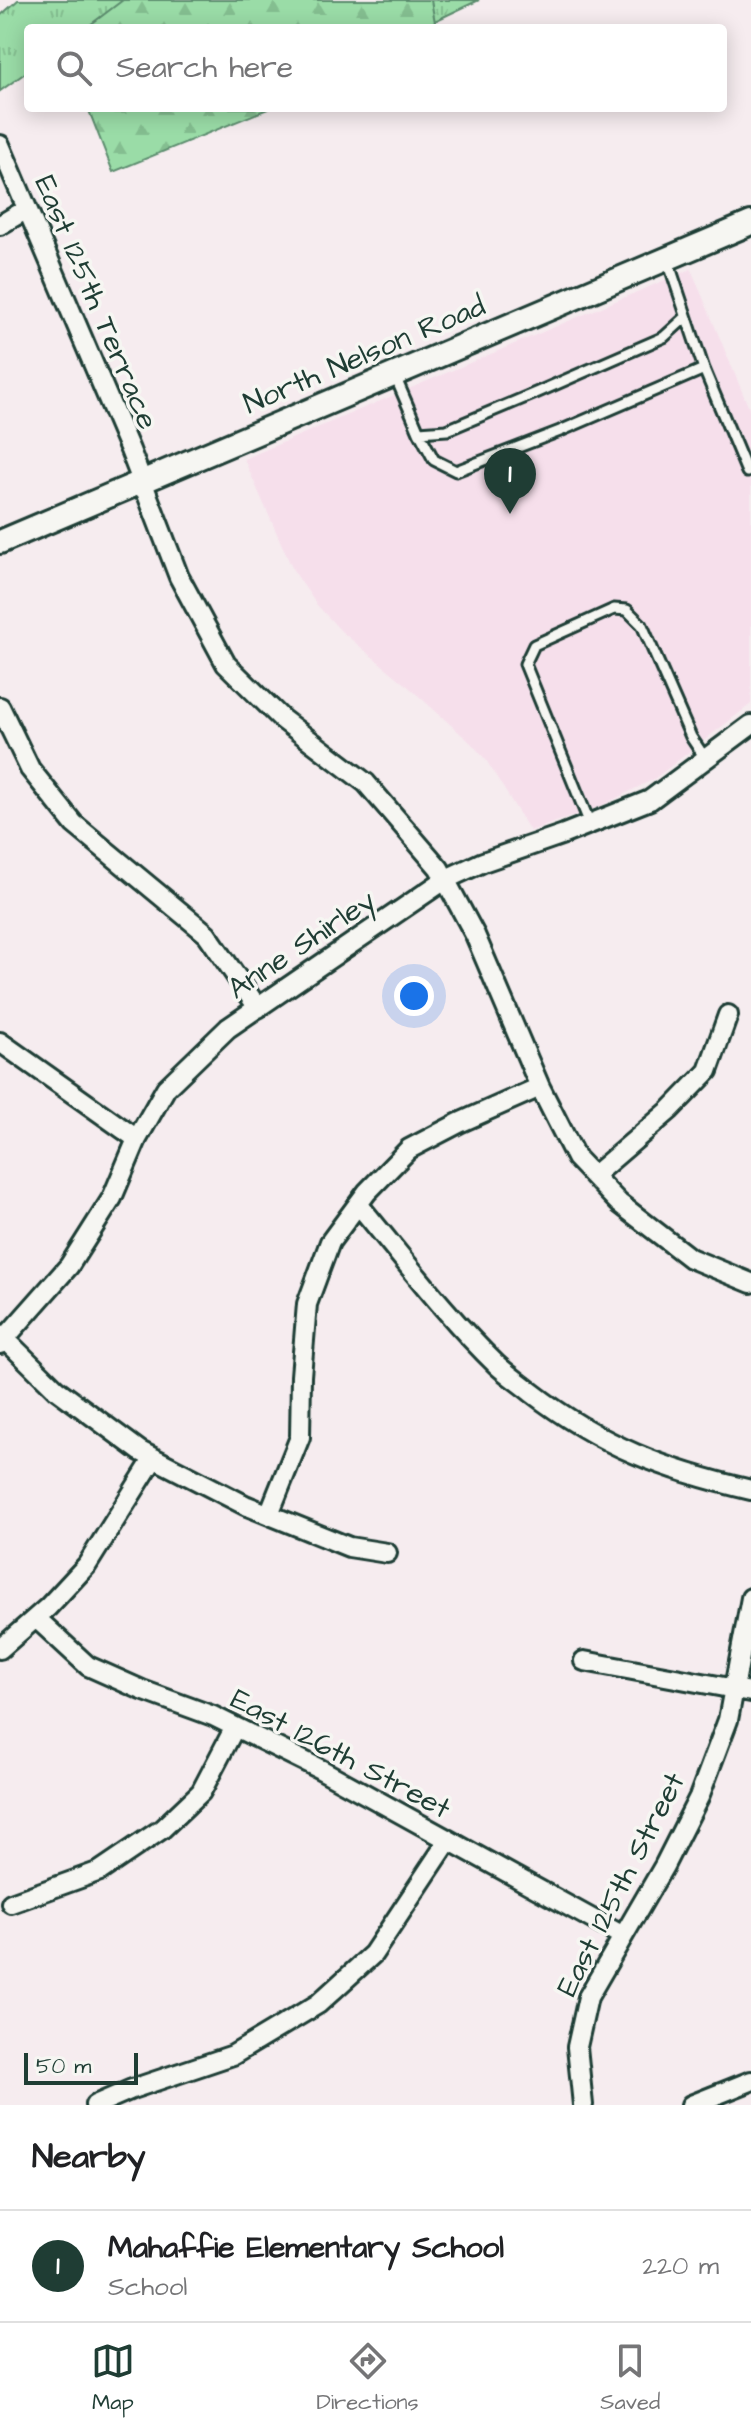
<!DOCTYPE html>
<style>
body{margin:0;font-family:"Architects Daughter",sans-serif;background:#f2f2f2;color:#202124}
.scale{position:absolute;left:24px;bottom:20px;width:114px;box-sizing:border-box;padding-left:8px;border:4px solid #1f3d34;border-top:0;font-size:22px;line-height:28px;white-space:nowrap;color:#1f3d34;-webkit-text-stroke:6px #f6f6f2;paint-order:stroke}
.you{position:absolute;left:414px;top:996px;width:28px;height:28px;margin:-20px;border:6px solid #fff;border-radius:50%;background:#1a73e8;box-shadow:0 0 0 12px #1a73e833}
.badge{display:grid;place-items:center;width:52px;height:52px;border-radius:50%;background:#1f3d34;color:#fff;font-size:26px;font-weight:700}
.pin{position:absolute;translate:-50% -66px;filter:drop-shadow(0 2px 4px #0008)}
.pin::after{content:'';position:absolute;top:42px;width:28px;height:24px;background:inherit;clip-path:polygon(0 0,100% 0,50% 100%)}
.list{margin:0;padding:0;list-style:none}
h2{display:flex;justify-content:space-between;align-items:center;height:104px;margin:0;padding:0 32px;font-size:34px}
h2 small{font-size:26px;font-weight:400;color:#757577}
.list li{display:grid;grid-template-columns:52px 1fr auto;gap:24px;align-items:center;box-sizing:border-box;height:112px;padding:0 32px;border-top:2px solid #e0e0e0}
.list b{display:block;font-size:30px;white-space:nowrap}
.list p{margin:0;font-size:26px;white-space:nowrap;color:#757577}
.list em{font-size:26px;font-style:normal;color:#757577}
.icon{flex:none;width:44px;height:44px;fill:none;stroke:currentColor;stroke-width:2;stroke-linecap:round;stroke-linejoin:round}
.map{position:relative;flex:none;width:751px;height:2105px;overflow:hidden}
.search{position:absolute;background:#fff;box-shadow:0 4px 20px #0003;left:24px;right:24px;top:24px;height:88px;display:flex;align-items:center;gap:20px;box-sizing:border-box;padding:0 28px;border-radius:8px;color:#757577;font-size:30px}
.sheet{height:216px;background:#fff}
nav{display:flex;justify-content:space-around;align-items:center;box-sizing:border-box;height:112px;border-top:2px solid #e0e0e0;background:#fff;font-size:22px;color:#757577}
nav a{display:grid;justify-items:center;gap:4px}
nav .on{color:#1f3d34}
.map>svg:first-child{display:block}
.built{fill:#f6dfeb}
.grass{fill:url(#grass-tufts);stroke:#5c8c6e;stroke-width:2}
.forest{fill:url(#forest-firs);stroke:#5c8c6e;stroke-width:2}
.lines{fill:none;stroke-linecap:round;stroke-linejoin:round}
.service-casing{stroke:#1f3d34;stroke-width:15}
.minor-casing{stroke:#1f3d34;stroke-width:24}
.tertiary-casing{stroke:#1f3d34;stroke-width:28}
.service{stroke:#f6f6f2;stroke-width:9}
.minor{stroke:#f6f6f2;stroke-width:18}
.tertiary{stroke:#f6f6f2;stroke-width:22}
.labels{text-anchor:middle;stroke-width:7;stroke-linejoin:round;paint-order:stroke}
.street-label{font-size:30px;fill:#1f3d34;stroke:#f6f6f2}
</style>
<div class="map">
<svg width="751" height="2105" viewBox="0 0 751 2105">
<defs>
<pattern id="grass-tufts" width="24" height="20" patternUnits="userSpaceOnUse" patternTransform="scale(2)"><rect width="24" height="20" fill="#9adca7"/><path d="M3 7l-1-3M5 7V3M7 7l1-3M15 17l-1-3M17 17v-4M19 17l1-3" fill="none" stroke="#84be90"/></pattern>
<pattern id="forest-firs" width="22" height="20" patternUnits="userSpaceOnUse" patternTransform="scale(2)"><rect width="22" height="20" fill="#9adca7"/><path d="M5 1l3.5 6h-7zM16 11l3.5 6h-7z" fill="#84be90"/></pattern>
</defs>
<rect width="100%" height="100%" fill="#f6ecef"/>
<filter id="ink" filterUnits="userSpaceOnUse"><feTurbulence type="fractalNoise" baseFrequency=".0125" numOctaves="2"/><feDisplacementMap in="SourceGraphic" scale="16" xChannelSelector="R" yChannelSelector="G"/><feConvolveMatrix kernelMatrix="1 2 1 2 8 2 1 2 1" color-interpolation-filters="sRGB"/></filter>
<g filter="url(#ink)">
<path class="built" d="M691,269L751,413V704L654,779L599,807L530,831L486,760L471,743L402,681L341,631L317,605L293,570L244,459Z"/>
<path class="grass" d="M18,0H479L420,28H28V71L0,91V16Z"/>
<path class="forest" d="M123,0H431L436,28H86Z
M88,108H270L113,172Z"/>
<g class="lines">
<defs>
<path id="service" d="M667,258L704,369L747,472
M395,376L419,432L434,460L456,471L560,431L704,369
M419,432L447,430L538,392L664,337L686,317
M590,824L525,664L534,645L614,609L627,610L642,625L691,737L705,758"/>
<path id="minor" d="M0,145L130,450L179,577L226,664L282,719L366,783L439,868L475,935L540,1087L576,1158L619,1203L690,1258L751,1283
M0,225L27,209
M0,707L30,769L74,824L207,934L258,1008
M0,1042L137,1139
M593,1176L670,1110L708,1071L728,1015
M358,1204C403,1258 447,1317 497,1365C508,1375 520,1383 531,1392C601,1446 665,1470 751,1490
M0,1334L56,1389L140,1451L245,1505L349,1547L387,1553
M0,1344L69,1266L112,1198L137,1139L166,1088L228,1028L446,879L483,862L564,834L650,800L751,725
M269,1514L300,1437L301,1376L307,1304L330,1242L367,1192L409,1149L459,1123L540,1087
M36,1618L88,1666L142,1690L213,1716L320,1769L623,1936
M0,1649L48,1607L87,1565L154,1458
M584,1661L751,1692
M11,1903L100,1871L162,1829L201,1792L235,1727
M95,2105L132,2089L233,2055L318,2004L373,1954L448,1841
M583,2105L577,2047L588,1997L664,1866L699,1797L728,1720L751,1598
M691,2105L751,2081"/>
<path id="tertiary" d="M0,542L751,223"/>
</defs>
<use href="#service" class="service-casing"/>
<use href="#minor" class="minor-casing"/>
<use href="#tertiary" class="tertiary-casing"/>
<use href="#service" class="service"/>
<use href="#minor" class="minor"/>
<use href="#tertiary" class="tertiary"/>
</g>
</g>
<g class="labels">
<g class="street-label">
<text transform="translate(97 302) rotate(67)" y="10">East 125th Terrace</text>
<text transform="translate(364 354) rotate(-23)" y="10">North Nelson Road</text>
<text transform="translate(301 944) rotate(-34)" y="10">Anne Shirley</text>
<text transform="translate(341 1753) rotate(28)" y="10">East 126th Street</text>
<text transform="translate(620 1884) rotate(-63)" y="10">East 125th Street</text>
</g>
</g>
</svg>
<div class="scale">50 m</div>
<div class="you"></div>
<div class="pin badge" style="left:510px;top:514px">1</div>
<div class="search"><svg class="icon" aria-label="search" viewBox="0 0 24 24"><circle cx="10" cy="10" r="6"/><path d="M15 15l6 6"/></svg>Search here</div>
</div>
<section class="sheet">
<h2>Nearby<small></small></h2>
<ul class="list">
<li><span class="badge">1</span><div><b>Mahaffie Elementary School</b><p>School</p></div><em>220 m</em></li>
</ul>
</section>
<nav>
<a class="on"><svg class="icon" aria-label="map" viewBox="0 0 24 24"><path d="M3 6l6-2 6 2 6-2v14l-6 2-6-2-6 2zM9 4v14M15 6v14"/></svg>Map</a>
<a><svg class="icon" aria-label="directions" viewBox="0 0 24 24"><path d="M12 3l9 9-9 9-9-9zM9 14v-3h6M13 9l2 2-2 2"/></svg>Directions</a>
<a><svg class="icon" aria-label="saved" viewBox="0 0 24 24"><path d="M7 4h10v16l-5-4-5 4z"/></svg>Saved</a>
</nav>
